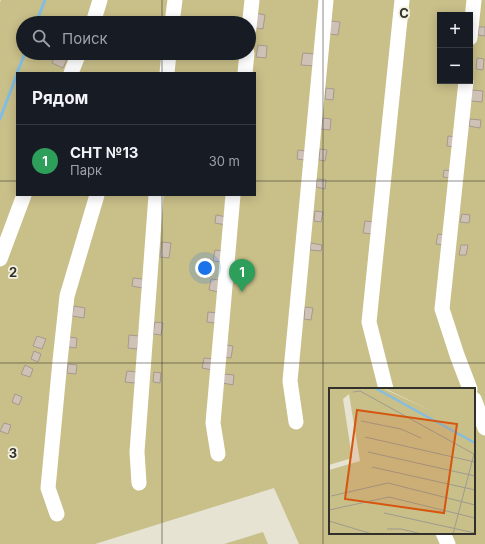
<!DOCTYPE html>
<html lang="ru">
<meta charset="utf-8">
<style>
body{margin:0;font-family:Inter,sans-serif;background:#20242c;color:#f1f3f6}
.controls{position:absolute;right:12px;top:12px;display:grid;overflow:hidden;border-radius:0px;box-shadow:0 2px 10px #0003}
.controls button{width:36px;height:36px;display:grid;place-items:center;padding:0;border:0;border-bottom:1px solid #363941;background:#171b24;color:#f1f3f6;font:20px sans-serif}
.you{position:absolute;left:205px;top:268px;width:14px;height:14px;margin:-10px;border:3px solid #fff;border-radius:50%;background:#1a73e8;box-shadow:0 0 0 6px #1a73e833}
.badge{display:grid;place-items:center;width:26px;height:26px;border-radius:50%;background:#097b57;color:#fff;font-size:13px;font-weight:700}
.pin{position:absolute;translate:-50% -33px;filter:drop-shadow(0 1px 2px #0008)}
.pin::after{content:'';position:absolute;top:21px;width:14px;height:12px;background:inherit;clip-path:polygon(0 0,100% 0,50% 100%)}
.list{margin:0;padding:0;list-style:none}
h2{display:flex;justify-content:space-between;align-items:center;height:52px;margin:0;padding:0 16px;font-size:17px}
h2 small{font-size:13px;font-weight:400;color:#9ea1a6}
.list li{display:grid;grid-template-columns:26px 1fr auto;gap:12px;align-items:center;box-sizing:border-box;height:72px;padding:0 16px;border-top:1px solid #363941}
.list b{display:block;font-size:15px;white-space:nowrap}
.list p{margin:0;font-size:13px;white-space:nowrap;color:#9ea1a6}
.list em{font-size:13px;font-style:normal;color:#9ea1a6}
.icon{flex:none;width:22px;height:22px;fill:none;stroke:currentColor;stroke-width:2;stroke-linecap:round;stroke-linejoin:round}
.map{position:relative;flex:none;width:485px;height:544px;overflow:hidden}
.search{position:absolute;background:#171b24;box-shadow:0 2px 10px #0003;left:16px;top:16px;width:240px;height:44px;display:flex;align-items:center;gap:10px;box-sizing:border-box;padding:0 14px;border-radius:22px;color:#9ea1a6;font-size:15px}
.panel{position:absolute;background:#171b24;box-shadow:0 2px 10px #0003;left:16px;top:72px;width:240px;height:124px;border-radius:0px}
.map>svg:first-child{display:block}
.green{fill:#c9bf89;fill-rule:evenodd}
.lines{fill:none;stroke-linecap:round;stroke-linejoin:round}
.stream{stroke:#82bde3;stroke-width:3}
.building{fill:#cec1b5;stroke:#a6998e}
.minor{stroke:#fff;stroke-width:15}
.grid{fill:none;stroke:#31302a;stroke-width:1;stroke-opacity:0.55}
.inset-river{fill:none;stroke:#82bde3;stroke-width:2}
.inset-road{fill:none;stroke:#9e9b8f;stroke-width:1}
.view{fill:#d6550f;fill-opacity:0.15;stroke:#d6550f;stroke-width:2}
.inset-edge{fill:none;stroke:#31302a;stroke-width:2}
.grid-label{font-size:13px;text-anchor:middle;font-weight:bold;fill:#31302a;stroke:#f3f0e0;stroke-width:3.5;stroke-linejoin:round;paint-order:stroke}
</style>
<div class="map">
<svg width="485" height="544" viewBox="0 0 485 544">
<rect width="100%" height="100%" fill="#e6e3d3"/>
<path class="green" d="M1,0H485V544H299L274,488L95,544H0V2ZM440,15H470V81H440ZM23,23H249V53H23ZM17,73H255V195H17ZM330,389H474V533H330Z
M263,532L268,544H224Z"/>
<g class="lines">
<path class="stream" d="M36,23L45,0
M17,73L25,53
M0,119L17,74"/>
</g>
<path class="building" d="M256,13L265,15L263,29L254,28Z
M331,21L340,22L338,35L329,34Z
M479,27H485V36L478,35Z
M258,45L267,46L266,58L256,57Z
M56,53H64L69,55L63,68L52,63Z
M303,53L315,54L314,66L301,65Z
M477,58L484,59L483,70L476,69Z
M326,88L334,89L333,100L325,99Z
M472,90L483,91L482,102L471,101Z
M323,118L331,119L330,130L321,129Z
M470,119L481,120L480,128L469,126Z
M448,136L457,137L455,147L447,146Z
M320,149L327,150L325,161L319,160Z
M298,150L306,151L305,160L297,159Z
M444,170L452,171L451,178L443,177Z
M317,179L326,180L325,189L316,187Z
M315,211L323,212L321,222L314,221Z
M462,214L470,215L469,223L460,222Z
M216,215L227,217L226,225L215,223Z
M365,221L375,222L374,234L363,233Z
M438,234L446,235L444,245L436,244Z
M162,242L171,243L169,258L160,257Z
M311,243L322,245L321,251L310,250Z
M461,245H468L466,255H459Z
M215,250L224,251L223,262L213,261Z
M235,262L243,264L242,273L233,272Z
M133,278L143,279L142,288L132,286Z
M211,279L220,280L219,292L209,290Z
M74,306L85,308L84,318L72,316Z
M305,307L313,308L311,320L304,319Z
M208,312L217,313L215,323L207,322Z
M155,322L163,323L161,335L153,334Z
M129,335L139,336L137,349L128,348Z
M37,336L46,339L42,349L33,346Z
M69,337L77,338L76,348L68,347Z
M225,345L233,346L231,358L223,357Z
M34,351L41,354L38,362L31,359Z
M204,358L213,359L212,370L202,368Z
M68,364L77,365L76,374L67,373Z
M25,365L33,369L30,377L21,374Z
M127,371L137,372L135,383L125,382Z
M154,372L161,373L160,383L153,382Z
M224,374L234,375L233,385L223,383Z
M15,394L22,397L19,405L12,402Z
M4,423L11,425L8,434L0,431Z"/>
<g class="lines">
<path class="minor" d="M93,23L100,0
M172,23L175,0
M249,28L252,0
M470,38L474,0
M71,73L79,53
M167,73L169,53
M245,73L247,53
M466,81L442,309L457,355L470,389
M0,259L24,195
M386,389L369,322L402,0
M474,399L485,428
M296,422L290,381L326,0
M218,454L213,423L233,195
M139,483L137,452L156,195
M57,514L48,488L60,361L67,296L97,195
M443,533L448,544"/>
</g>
<path class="grid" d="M162,0V23M323,0V544M162,53V73M0,181H17M255,181H485M162,195V544M0,363H485"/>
<g transform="translate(329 388)">
<rect width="146" height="146" fill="#e6e3d3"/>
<path d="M0,0H53L107,25L55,0H146V146H0V82L31,73L20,6L14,11L23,70L0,77Z" fill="#c9bf89"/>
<path class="inset-river" d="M46,0L146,55"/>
<path class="inset-road" d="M24,4L31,3L145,66L124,146M32,33L72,41L92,50M36,49L146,74M39,64L146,88M43,79L146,102M2,108L59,95L146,117M0,122L60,109L146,130M55,125L146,145M0,133L43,146M58,141H72L93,146"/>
<path class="view" d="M28,22L128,36L115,125L16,111Z"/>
<rect width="146" height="146" class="inset-edge"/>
</g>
<g class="grid-label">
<text x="404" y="18">C</text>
<text x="13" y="277">2</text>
<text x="13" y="458">3</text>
</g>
</svg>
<div class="controls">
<button>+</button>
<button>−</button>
</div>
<div class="you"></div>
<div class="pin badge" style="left:242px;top:292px;background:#2e9e5b">1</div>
<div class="search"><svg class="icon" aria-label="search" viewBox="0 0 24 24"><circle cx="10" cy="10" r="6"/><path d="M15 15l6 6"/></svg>Поиск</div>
<section class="panel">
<h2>Рядом<small></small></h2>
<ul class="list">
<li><span class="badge" style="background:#2e9e5b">1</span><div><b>СНТ №13</b><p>Парк</p></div><em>30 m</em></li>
</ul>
</section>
</div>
